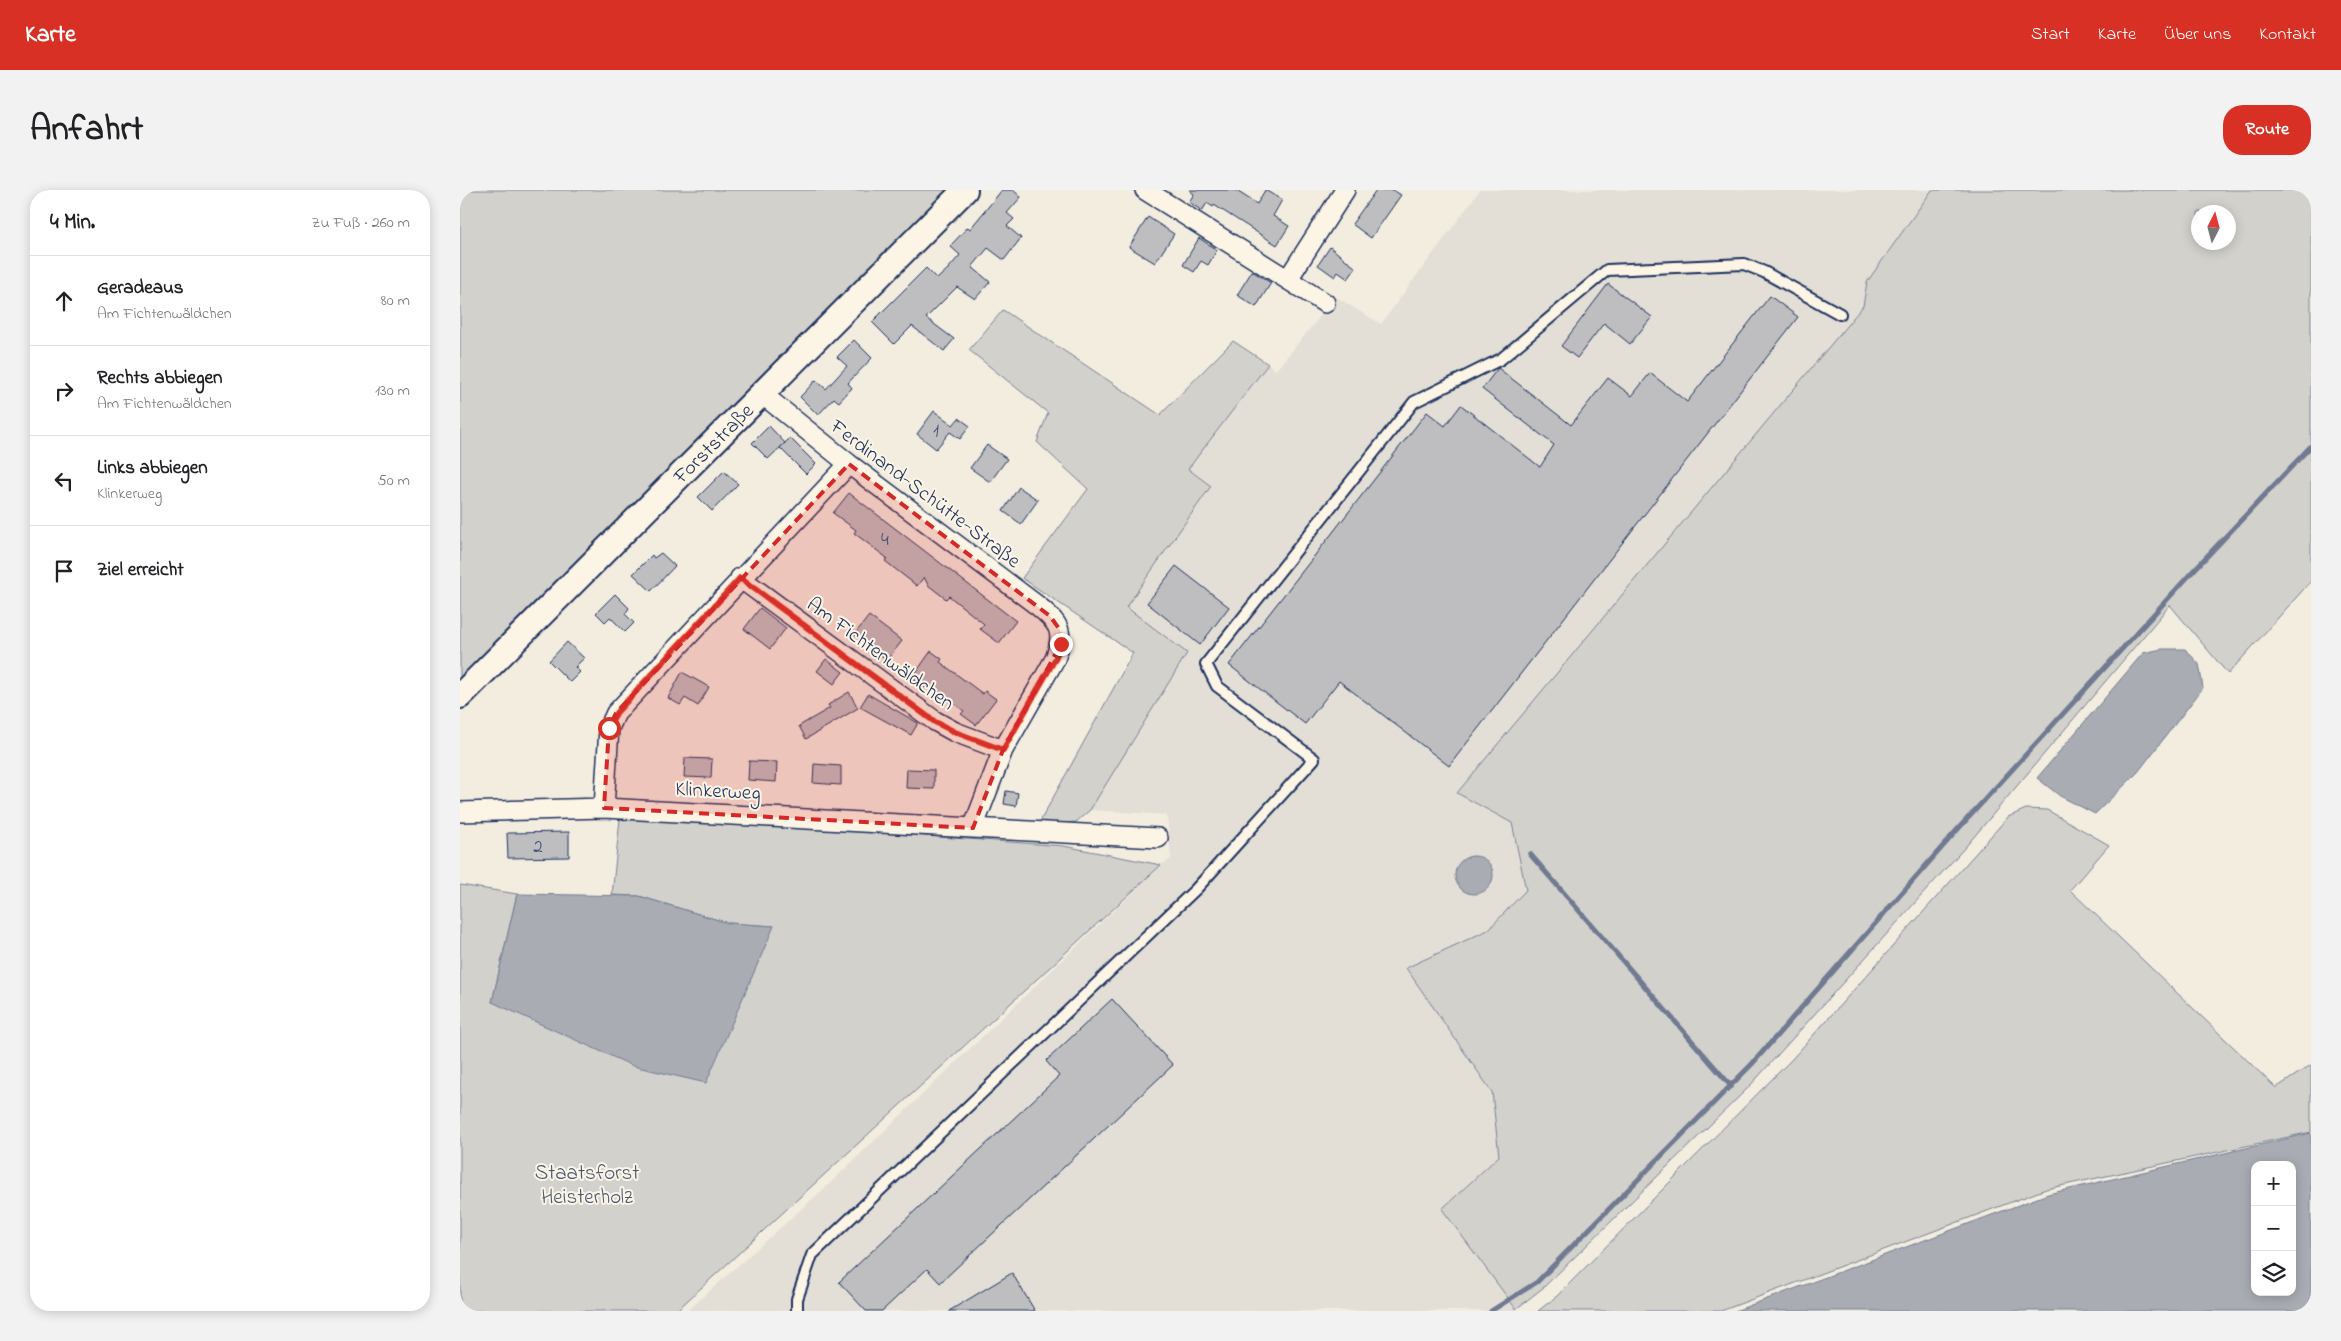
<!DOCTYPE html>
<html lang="de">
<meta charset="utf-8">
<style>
body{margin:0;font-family:"Indie Flower",sans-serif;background:#f2f2f2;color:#202124}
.controls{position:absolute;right:15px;bottom:15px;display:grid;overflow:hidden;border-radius:10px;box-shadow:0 2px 12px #0003}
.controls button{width:45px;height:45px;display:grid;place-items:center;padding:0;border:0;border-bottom:1px solid #e0e0e0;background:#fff;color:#202124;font:25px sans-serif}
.compass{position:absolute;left:1731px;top:15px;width:45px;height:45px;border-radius:50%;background:#fff;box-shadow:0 2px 12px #0003;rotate:6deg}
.stop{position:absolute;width:15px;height:15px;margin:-11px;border:4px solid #d93025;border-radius:50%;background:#fff}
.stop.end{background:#d93025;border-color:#fff;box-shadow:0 1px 5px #0008}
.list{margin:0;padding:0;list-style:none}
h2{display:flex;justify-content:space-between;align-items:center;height:65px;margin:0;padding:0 20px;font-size:21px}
h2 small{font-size:16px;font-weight:400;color:#757577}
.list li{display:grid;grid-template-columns:32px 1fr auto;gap:15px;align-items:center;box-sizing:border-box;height:90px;padding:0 20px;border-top:1px solid #e0e0e0}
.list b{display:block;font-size:19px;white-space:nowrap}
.list p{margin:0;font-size:16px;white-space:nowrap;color:#757577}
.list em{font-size:16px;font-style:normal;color:#757577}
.icon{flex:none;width:28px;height:28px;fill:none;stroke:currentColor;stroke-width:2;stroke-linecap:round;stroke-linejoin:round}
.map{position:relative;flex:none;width:1851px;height:1121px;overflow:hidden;border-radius:20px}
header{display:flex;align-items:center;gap:30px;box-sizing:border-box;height:70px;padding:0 25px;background:#d93025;color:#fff}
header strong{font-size:24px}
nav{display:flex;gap:28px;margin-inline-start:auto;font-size:18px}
.intro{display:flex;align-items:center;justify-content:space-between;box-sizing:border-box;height:120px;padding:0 30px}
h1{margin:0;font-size:35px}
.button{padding:12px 22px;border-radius:20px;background:#d93025;color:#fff;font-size:18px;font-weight:700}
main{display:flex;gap:30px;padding:0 30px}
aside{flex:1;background:#fff;border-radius:20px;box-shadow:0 2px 12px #0003}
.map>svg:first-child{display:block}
.built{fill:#e3dfd6}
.green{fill:#d3d1cc;stroke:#778095;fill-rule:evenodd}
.water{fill:#a9acb3;stroke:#707a91;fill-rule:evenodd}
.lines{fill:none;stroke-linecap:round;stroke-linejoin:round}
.stream{stroke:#707a91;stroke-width:5}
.building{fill:#bebec0;stroke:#1b2f5e}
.service-casing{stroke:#1b2f5e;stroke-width:14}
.minor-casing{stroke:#1b2f5e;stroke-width:22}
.tertiary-casing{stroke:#1b2f5e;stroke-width:28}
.service{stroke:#fcf5e5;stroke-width:10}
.minor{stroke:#fcf5e5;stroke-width:19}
.tertiary{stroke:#fcf5e5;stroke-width:24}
.route{stroke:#d93025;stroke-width:6}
.marked{fill:#d62828;fill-opacity:0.2;stroke:#d62828;stroke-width:4;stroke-dasharray:10 6;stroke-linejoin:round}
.labels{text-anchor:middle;stroke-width:4;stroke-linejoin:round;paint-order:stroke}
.number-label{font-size:19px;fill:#445376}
.street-label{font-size:21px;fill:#1b2f5e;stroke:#fcf5e5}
.park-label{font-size:21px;fill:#49587a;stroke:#fcf5e5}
</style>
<header>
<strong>Karte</strong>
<nav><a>Start</a><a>Karte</a><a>Über uns</a><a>Kontakt</a></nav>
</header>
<div class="intro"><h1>Anfahrt</h1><a class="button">Route</a></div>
<main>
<aside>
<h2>4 Min.<small>Zu Fuß · 260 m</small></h2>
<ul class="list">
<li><svg class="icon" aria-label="ahead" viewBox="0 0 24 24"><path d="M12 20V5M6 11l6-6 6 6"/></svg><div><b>Geradeaus</b><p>Am Fichtenwäldchen</p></div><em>80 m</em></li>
<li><svg class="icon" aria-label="right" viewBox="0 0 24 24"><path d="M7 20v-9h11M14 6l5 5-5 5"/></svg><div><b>Rechts abbiegen</b><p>Am Fichtenwäldchen</p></div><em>130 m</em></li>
<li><svg class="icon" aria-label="left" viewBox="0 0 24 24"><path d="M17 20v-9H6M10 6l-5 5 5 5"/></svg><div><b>Links abbiegen</b><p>Klinkerweg</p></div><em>50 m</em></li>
<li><svg class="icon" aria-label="arrive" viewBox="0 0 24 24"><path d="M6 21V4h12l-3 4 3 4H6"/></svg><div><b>Ziel erreicht</b></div></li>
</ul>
</aside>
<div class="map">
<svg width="1851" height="1121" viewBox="0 0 1851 1121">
<rect width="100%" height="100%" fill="#f3ede0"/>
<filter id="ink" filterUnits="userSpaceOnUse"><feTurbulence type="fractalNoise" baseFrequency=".02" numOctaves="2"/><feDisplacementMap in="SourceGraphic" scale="10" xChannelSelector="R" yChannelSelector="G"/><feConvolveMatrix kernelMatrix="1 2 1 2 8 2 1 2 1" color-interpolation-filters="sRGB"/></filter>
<g filter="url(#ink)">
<path class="built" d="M1020,0H1472L1407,92L1403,116L997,603L1052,633L1066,700L1028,740L946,778L1032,902L1039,966L982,1019L1056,1119L1053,1121H227L365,998L701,675L711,669L707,625L630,620L727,463L666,417L751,296L728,279L808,174L816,180L876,107L921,134Z"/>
<path class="green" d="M0,0H488L0,497Z
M1472,0H1851V391L1768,484L1710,415L1507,655L1288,898L1084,1097L1056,1119L982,1019L1039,966L1032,902L946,778L1028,740L1066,700L1052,633L997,603L1403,116L1407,92ZM1768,22V52H1738V22Z
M543,120L700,225L773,151L808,174L728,279L751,296L666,417L727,463L630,620L616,632L578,635L673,463L562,388L628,299L577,252L588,223L509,160Z
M1566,619L1587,620L1649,655L1610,700L1816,898L1851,875V942L1586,999L1261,1121H1078L1097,1106L1333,868L1548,627Z
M160,629L312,635L604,656L701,675L216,1121H0V695L57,704L32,812L314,736L268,733L179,706L152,705Z"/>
<path class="water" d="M1702,459H1725L1739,474L1743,498L1678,582L1635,624L1600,606L1577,588L1683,463Z
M995 685a19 19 0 1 1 38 0a19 19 0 1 1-38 0Z
M57,704L179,706L268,733L314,736L246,893L173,876L32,812Z
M1851,943V1121H1275L1588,1004ZM1795,975H1832V1102H1795Z"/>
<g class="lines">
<path class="stream" d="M1070,664L1271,896
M1031,1121L1077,1092L1292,874L1498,639L1734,380L1851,256"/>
</g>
<path class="building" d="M542,0H553L561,7L547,23L554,29L547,36L561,48L544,70L528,58L512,77L530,92L515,109L497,97L466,128L494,149L484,161L452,136L434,154L412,132L466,78L477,89L488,79L500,65L490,56L508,37L510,39Z
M729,0H775L797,14L805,0L822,10L813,26L829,36L817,55L754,15L753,17L747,13L742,21L729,12L734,4Z
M916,0H933L941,5L911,48L892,34Z
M688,27L714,44L695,73L669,57Z
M739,48L757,60L748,75L741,71L734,82L723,75Z
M870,57L896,78L888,89L878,82L875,87L858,75Z
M792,81L811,93L796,117L777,105Z
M1148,94L1192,127L1170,154L1144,133L1117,168L1101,156Z
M1310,106L1338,127L989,576L879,491L845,534L769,475L967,222L985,236L1001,215L1080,277L1094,255L1022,199L1038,178L1111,235L1148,188L1172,206L1190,183L1227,212Z
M394,150L412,168L388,193L392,198L379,212L374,208L358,225L340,207L356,190L366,199L387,176L377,167Z
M474,221L493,235L499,228L510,236L500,249L490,242L476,259L457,244Z
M309,236L325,253L308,269L292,253Z
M330,248L356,274L346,284L320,258Z
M527,255L547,269L530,292L510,278Z
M264,281L278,294L252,321L238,307Z
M559,297L578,310L561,334L543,321Z
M389,303L556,431L539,453L520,439L524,434L489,406L486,409L468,395L464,387L457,396L425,371L427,368L394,343L396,340L373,323Z
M201,363L215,376L191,401L173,384L192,365L194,368Z
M716,376L769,417L740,455L687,413Z
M155,404L169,418L165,424L174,433L165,442L150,427L145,432L136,423Z
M300,418L326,438L310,459L284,439Z
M409,426L442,451L427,470L394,445Z
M107,452L124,468L115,477L120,482L110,492L89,471Z
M471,461L482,469L480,472L523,504L525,501L536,509L516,535L501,524L504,521L470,496L467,499L452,488Z
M366,469L383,482L374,494L357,481Z
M222,482L249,497L238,516L225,508L220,515L208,508Z
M389,502L398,518L346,549L339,536L370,518L368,515Z
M408,504L458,533L451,545L400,517Z
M225,568L252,569L251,588L224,587Z
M289,571L317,572L316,592L288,590Z
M354,574L381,576V595L353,593Z
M447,579L474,580V599L446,598Z
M546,601L558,603L556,616L544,614Z
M109,642V667L48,668L47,643Z
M652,809L713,875L480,1093L467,1079L422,1121H406L379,1092L599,886L586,871Z
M552,1083L575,1121H489Z"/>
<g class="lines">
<defs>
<path id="service" d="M337,1121V1109L352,1065L736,699L854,569L757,496L746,474L954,212L1041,169L1147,80L1284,74L1304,82L1380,124"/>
<path id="minor" d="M685,0L865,113
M828,89L885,0
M280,388L475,531L495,542L543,560
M144,618L149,538L156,523L389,274
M0,622L144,618L513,638L543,560L595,469C605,442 600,434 578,416L389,274L302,204
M513,638L698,648"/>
<path id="tertiary" d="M0,506L505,0"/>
</defs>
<use href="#service" class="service-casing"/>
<use href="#minor" class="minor-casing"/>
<use href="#tertiary" class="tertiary-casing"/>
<use href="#service" class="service"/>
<use href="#minor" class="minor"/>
<use href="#tertiary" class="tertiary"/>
</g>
</g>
<g class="lines" filter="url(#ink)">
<path class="route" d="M149,538L156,523L280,388L475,532L495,542L543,560L595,469L601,454"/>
</g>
<path class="marked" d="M389,274L590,426L600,440L601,454L543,560L513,638L144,618L149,538L156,523Z"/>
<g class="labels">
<g class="number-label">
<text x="476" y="246">1</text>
<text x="425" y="355">4</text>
<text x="78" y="662">2</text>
</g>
<g class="street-label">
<text transform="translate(253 253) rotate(-45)" y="7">Forststraße</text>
<text transform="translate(466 303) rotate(37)" y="7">Ferdinand-Schütte-Straße</text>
<text transform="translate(421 463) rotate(36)" y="7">Am Fichtenwäldchen</text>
<text transform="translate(258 600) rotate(3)" y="7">Klinkerweg</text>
</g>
<g class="park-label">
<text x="127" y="989">Staatsforst<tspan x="127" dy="24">Heisterholz</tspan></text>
</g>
</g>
</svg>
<div class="controls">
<button>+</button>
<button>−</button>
<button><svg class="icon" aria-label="layers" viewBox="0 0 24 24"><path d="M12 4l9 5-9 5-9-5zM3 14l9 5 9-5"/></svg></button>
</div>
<svg class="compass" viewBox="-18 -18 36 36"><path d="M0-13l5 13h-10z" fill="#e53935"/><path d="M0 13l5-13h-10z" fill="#757577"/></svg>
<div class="stop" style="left:149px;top:538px"></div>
<div class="stop end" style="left:601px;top:454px"></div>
</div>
</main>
